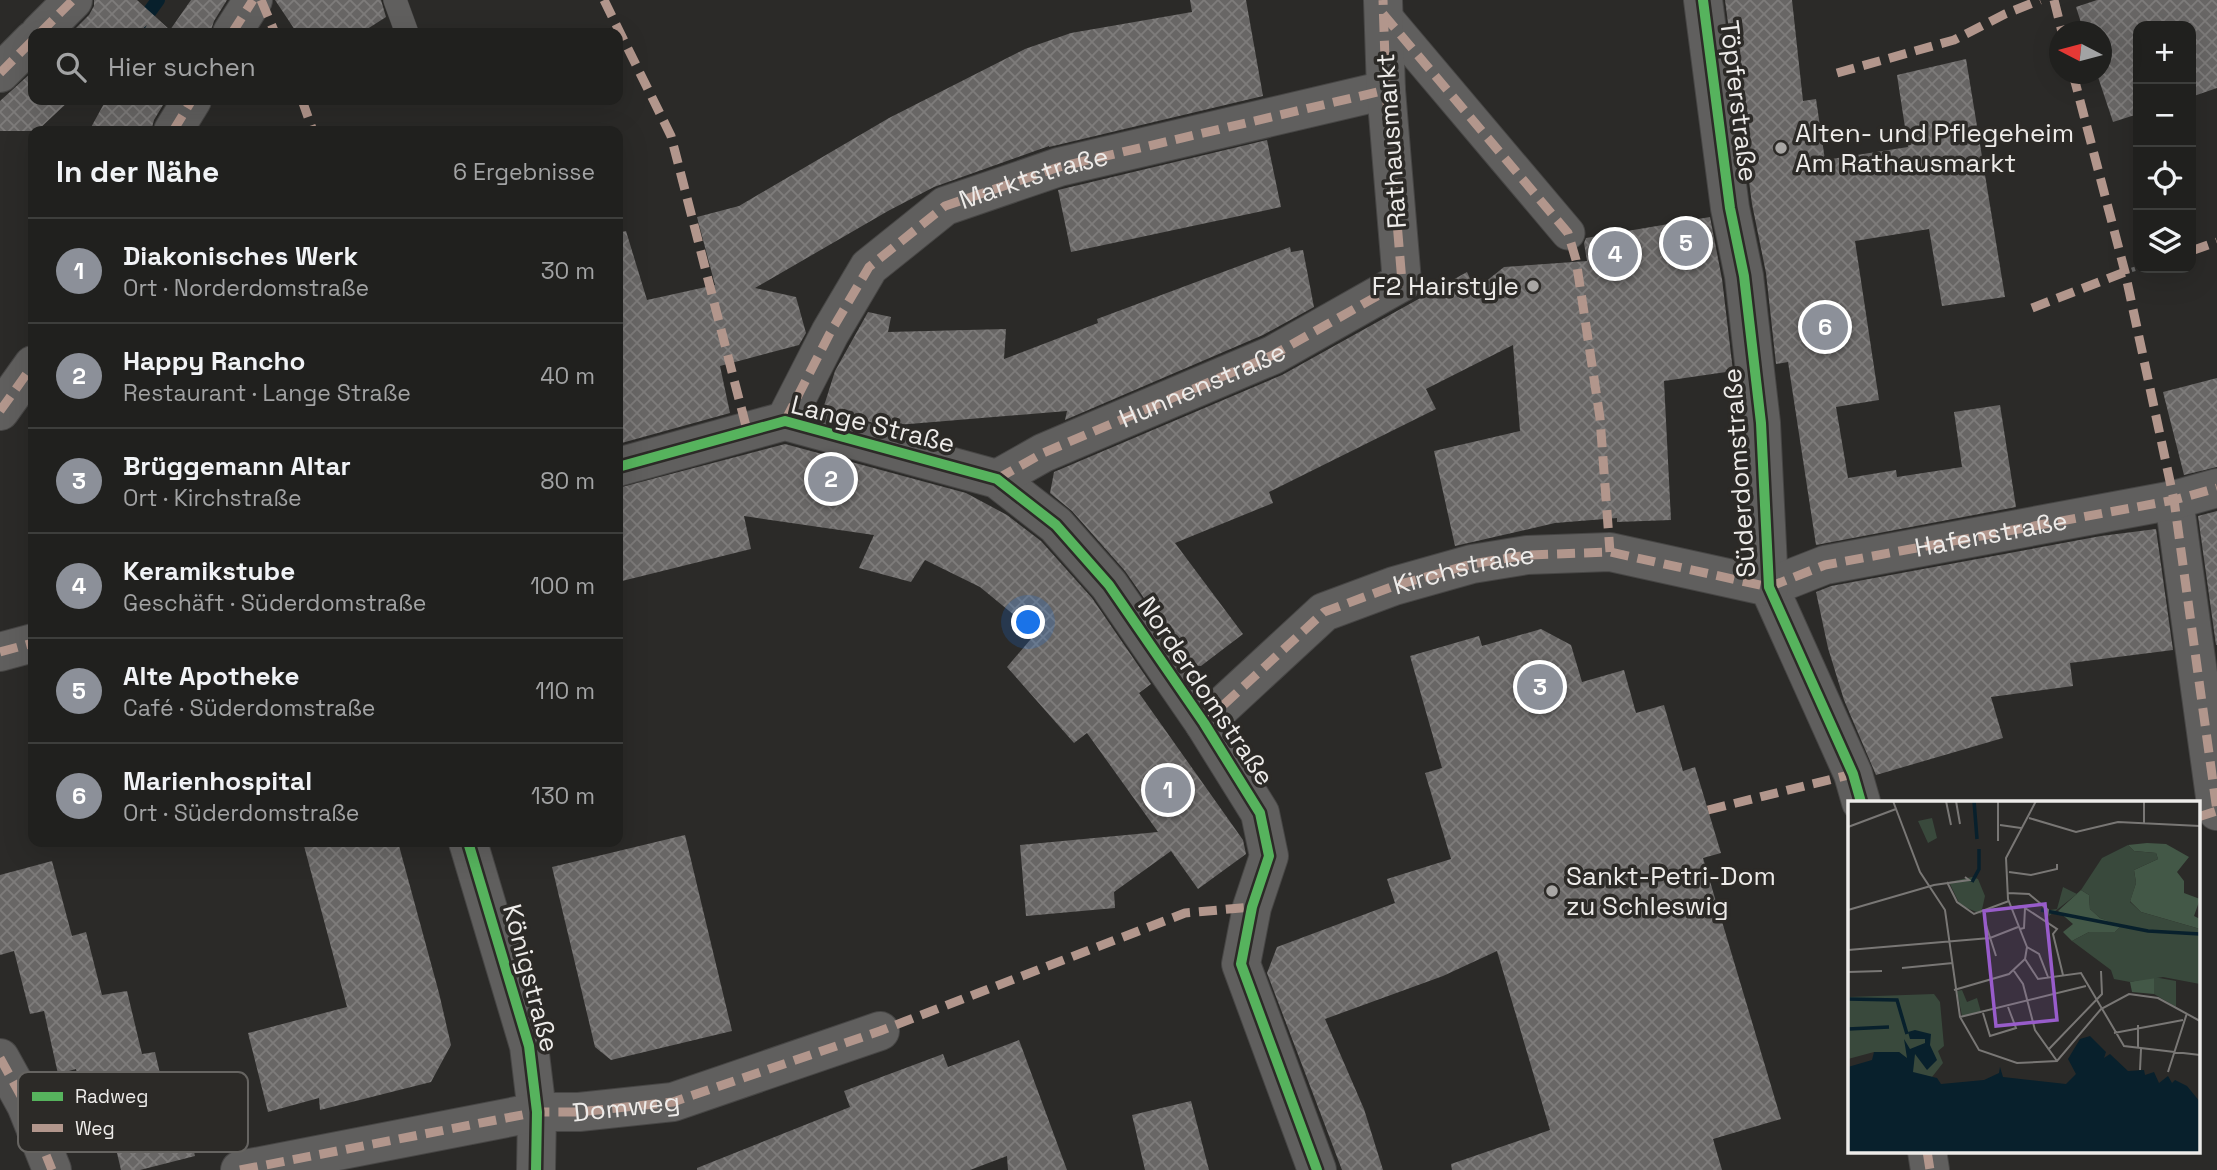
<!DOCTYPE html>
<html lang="de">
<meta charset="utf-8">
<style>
body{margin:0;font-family:"Space Grotesk",sans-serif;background:#282827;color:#f1f3f6}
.controls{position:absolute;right:21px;top:21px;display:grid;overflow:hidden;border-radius:14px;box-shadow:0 7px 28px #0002}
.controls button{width:63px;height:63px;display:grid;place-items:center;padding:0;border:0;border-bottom:2px solid #3d3e3c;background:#20201e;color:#f1f3f6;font:35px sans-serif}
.compass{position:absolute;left:2049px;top:21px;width:63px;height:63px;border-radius:50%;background:#20201e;box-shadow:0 7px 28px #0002;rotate:276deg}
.you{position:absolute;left:1029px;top:623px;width:24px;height:24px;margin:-18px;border:5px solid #fff;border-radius:50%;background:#1a73e8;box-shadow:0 0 0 10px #1a73e833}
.badge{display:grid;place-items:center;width:46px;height:46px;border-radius:50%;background:#8c9099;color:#fff;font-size:23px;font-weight:700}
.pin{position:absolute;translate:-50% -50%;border:4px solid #fff;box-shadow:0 2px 7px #0006}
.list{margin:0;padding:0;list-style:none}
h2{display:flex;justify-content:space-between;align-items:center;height:91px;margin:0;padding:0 28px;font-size:30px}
h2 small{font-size:23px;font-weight:400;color:#a2a3a4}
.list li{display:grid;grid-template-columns:46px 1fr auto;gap:21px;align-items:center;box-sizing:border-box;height:105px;padding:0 28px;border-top:2px solid #3d3e3c}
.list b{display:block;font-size:26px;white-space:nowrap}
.list p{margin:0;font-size:23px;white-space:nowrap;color:#a2a3a4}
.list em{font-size:23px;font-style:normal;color:#a2a3a4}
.icon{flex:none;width:38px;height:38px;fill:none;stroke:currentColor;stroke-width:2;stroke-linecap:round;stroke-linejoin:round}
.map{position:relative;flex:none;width:2217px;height:1170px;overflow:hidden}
.search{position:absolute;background:#20201e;box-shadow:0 7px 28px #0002;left:28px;top:28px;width:595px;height:77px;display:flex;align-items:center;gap:18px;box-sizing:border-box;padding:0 24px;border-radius:14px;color:#a2a3a4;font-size:26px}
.panel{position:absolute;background:#20201e;box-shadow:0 7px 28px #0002;left:28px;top:126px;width:595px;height:721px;border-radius:14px}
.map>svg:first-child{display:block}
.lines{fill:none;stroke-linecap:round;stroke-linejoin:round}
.stream{stroke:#08202c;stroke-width:14}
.building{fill:url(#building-cross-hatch)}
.service-casing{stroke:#474645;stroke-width:24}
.pedestrian-casing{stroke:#474645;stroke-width:35}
.minor-casing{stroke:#474645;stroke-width:40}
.path{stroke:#656564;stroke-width:4.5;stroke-dasharray:3.5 3.5;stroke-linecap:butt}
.service{stroke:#605f5e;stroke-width:23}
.pedestrian{stroke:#605f5e;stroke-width:33}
.minor{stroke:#605f5e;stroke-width:38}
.quiet{stroke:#b2968c;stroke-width:9;stroke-dasharray:18 9;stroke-linecap:butt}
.cycleway-casing{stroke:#2c2a27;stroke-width:15}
.cycleway{stroke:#56b35d;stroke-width:10}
.poi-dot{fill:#a9a7a5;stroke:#2c2a27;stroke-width:2.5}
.labels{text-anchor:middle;stroke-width:7;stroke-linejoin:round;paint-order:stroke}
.street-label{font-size:26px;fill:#edebe9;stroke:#2c2a27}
.poi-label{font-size:26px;fill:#edebe9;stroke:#2c2a27;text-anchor:start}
.inset-river{fill:none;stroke:#08202c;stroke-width:3.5}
.inset-road{fill:none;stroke:#797775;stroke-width:2}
.view{fill:#985cca;fill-opacity:0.15;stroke:#985cca;stroke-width:3.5}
.inset-edge{fill:none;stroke:#edebe9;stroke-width:3.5}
.key{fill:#2c2a27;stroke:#666461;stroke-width:2}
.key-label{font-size:19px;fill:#edebe9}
</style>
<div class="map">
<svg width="2217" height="1170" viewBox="0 0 2217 1170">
<defs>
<pattern id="building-cross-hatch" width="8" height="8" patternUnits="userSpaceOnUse" patternTransform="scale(1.75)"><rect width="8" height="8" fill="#686665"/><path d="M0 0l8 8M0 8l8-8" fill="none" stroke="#7e7c7b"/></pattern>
</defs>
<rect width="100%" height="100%" fill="#2b2a28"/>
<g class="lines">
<path class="stream" d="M134,33L158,0"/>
</g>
<path class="building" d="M94,0H137L170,30L191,0H227L214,21L210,33H142L147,25L138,33H71L89,15L94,6Z
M275,0H381L386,17L361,33H297Z
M1190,0H1246L1263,96L1049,147V146L934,187L888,211L755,288L796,297L806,333L799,345L720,366L730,413L618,444V233L626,231L647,300L715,285L697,217L739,206L889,118L1025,49L1071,33L1192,12Z
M1725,0H1792L1803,101L1816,99L1825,160L1908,147L1897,75L1966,59L2005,297L1942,306L1929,229L1855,241L1879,400L1836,407L1848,478L1896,470L1897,477L1962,467L1954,412L2000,405L2016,507L1816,545L1788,362L1776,364L1766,273L1752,204Z
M2097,0H2217V88L2191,97V26H2138V114L2113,122L2097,74H2102V32H2084L2076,7Z
M33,71V100H70L37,131H0V101Z
M106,100H166L154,120L151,131H89Z
M1267,140L1281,207L1071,252L1058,190Z
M1710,217L1722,279L1733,371L1664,381L1671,520L1617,522V518L1555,523L1455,546L1434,451L1520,431L1513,345L1426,389L1436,409L1269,492L1273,503L1175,543L1243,634L1201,666L1191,665L1125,571L1072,511L1050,493L1054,472L1282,375L1467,272L1475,290L1504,267L1587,261L1584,243L1586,238Z
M1290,247L1291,252L1303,250L1314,307L1263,335L1065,420L1067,411L885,426L823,409L835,371L868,312L891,317L888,332L1006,329L1004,359L1098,323L1097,319Z
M2217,378V467L2184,475L2163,392Z
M785,444L966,493L1007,515L1041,541L1092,598L1151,684L1139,693L1243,840L1246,854L1198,889L1171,851L1114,892L1115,908L1026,916L1020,845L1158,832L1087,733L1074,743L1007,667L1036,633L980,587L925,560L911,582L859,568L874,535L744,516L751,549L618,582V488Z
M2217,511V645H2216L2198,516Z
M2156,529L2173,650L2070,663L2073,686L1991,697L2003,738L1876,775L1844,700L1828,648L1816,592L1831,586L2101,536Z
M1541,629L1571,645L1582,682L1624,670L1636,713L1664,705L1683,771L1695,767L1721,853L1703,858L1781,1119L1713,1139L1722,1170H1452L1451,1164L1550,1130L1497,951L1443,976L1325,1019L1364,1109L1383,1170H1342L1267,973L1277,947L1395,903L1387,879L1451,859L1425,773L1442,768L1410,656L1479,636L1482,646Z
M685,835L732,1031L611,1060L595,1047L552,867Z
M303,842H398L439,993L451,1045L431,1082L320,1110L319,1098L268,1112L248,1033L347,1007Z
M52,861L72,936L86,932L102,995L127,991L142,1054L155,1052L168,1108L183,1105L195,1156L140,1170H121L110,1123L90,1127L76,1069L58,1074L44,1011L30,1014L14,951L0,955V875Z
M1019,1040L1067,1170H1008L1007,1156L970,1170H697V1168L850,1107L844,1091L943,1054L948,1067Z
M1191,1101L1209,1170H1145L1132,1115Z"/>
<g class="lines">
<defs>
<path id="service" d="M395,0L407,33"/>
<path id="pedestrian" d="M1383,14L1568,233"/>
<g id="minor">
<path d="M1703,0L1730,208L1744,276L1761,423L1769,587L1853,774L1861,802"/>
<path d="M40,33L73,0"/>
<path d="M232,33L253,0"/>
<path d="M0,73L33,40"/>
<path d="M173,131L192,100"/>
<path d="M0,411L33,365"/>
<path id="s1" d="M785,421L830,333L869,267L945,206L1059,167L1386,90"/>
<path d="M618,467L785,421L997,479L1056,525L1109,585L1204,723L1260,813L1269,856L1252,907L1241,964L1317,1170"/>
<path id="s2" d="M997,479L1043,453L1273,355L1402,282L1386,90L1383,0"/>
<path d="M2174,500L2217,811"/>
<path d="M1769,587L1825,565L2174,500L2217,488"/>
<path d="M0,652L33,643"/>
<path d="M1204,723L1324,612L1394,586L1472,564L1527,555L1610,552L1769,587"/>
<path d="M468,842L529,1046L537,1112L536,1170"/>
<path d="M0,1058L26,1105L52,1170"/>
<path d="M1927,1151L1930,1170"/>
<path d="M240,1170L537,1112H579L673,1102L880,1031"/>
</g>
</defs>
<use href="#service" class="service-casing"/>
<use href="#pedestrian" class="pedestrian-casing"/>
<use href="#minor" class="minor-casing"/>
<path class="path" d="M2125,272L2138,268"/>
<use href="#service" class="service"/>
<use href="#pedestrian" class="pedestrian"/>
<use href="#minor" class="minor"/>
<g class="quiet">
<path d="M261,0L275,33"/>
<path d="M604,0L671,136L747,430"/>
<path d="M2054,0L2062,32"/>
<path d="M1383,14L1568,233L1576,260L1600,418L1610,552"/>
<path d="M40,33L73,0"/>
<path d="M232,33L253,0"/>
<path d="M0,73L33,40"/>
<path d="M1837,73L1954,40L2005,14L2040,0"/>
<path d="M2073,74L2125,272L2174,500L2217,811"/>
<path d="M302,100L313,131"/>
<path d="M173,131L192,100"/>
<path d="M2191,251L2217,242"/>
<path d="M2032,308L2125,272"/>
<path d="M0,411L33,365"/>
<path d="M785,421L830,333L869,267L945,206L1059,167L1386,90"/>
<path d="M997,479L1043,453L1273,355L1402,282L1386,90L1383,0"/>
<path id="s3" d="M1769,587L1825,565L2174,500L2217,488"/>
<path d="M0,652L33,643"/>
<path id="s4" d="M1204,723L1324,612L1394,586L1472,564L1527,555L1610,552L1769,587"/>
<path d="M1708,810L1853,774"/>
<path d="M2198,817L2217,811"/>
<path d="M0,1058L26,1105L52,1170"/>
<path d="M1927,1151L1930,1170"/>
<path id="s5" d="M240,1170L537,1112H579L673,1102L880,1031L1185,913L1252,907"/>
</g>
<defs>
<path id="cycleway" d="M1703,0L1730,208L1744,276L1761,423L1769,587L1853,774L1861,802
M618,467L785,421L997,479L1056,525L1109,585L1204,723L1260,813L1269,856L1252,907L1241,964L1317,1170
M468,842L529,1046L537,1112L536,1170"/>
</defs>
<use href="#cycleway" class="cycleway-casing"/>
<use href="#cycleway" class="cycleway"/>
</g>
<g class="poi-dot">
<circle cx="1781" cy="148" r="7"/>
<circle cx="1533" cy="286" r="7"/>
<circle cx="1552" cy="891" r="7"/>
</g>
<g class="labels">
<g class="street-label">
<text transform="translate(1739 101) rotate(83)" y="9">Töpferstraße</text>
<text transform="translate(1391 141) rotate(-94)" y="9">Rathausmarkt</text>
<text dy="9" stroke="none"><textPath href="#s1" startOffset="366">Marktstraße</textPath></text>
<text dy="9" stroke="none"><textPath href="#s2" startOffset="226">Hunnenstraße</textPath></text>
<text transform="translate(873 424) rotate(14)" y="9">Lange Straße</text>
<text transform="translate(1739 473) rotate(-94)" y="9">Süderdomstraße</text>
<text dy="9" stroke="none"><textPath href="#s3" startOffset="229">Hafenstraße</textPath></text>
<text dy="9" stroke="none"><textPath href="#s4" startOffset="310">Kirchstraße</textPath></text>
<text transform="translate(1206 691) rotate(56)" y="9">Norderdomstraße</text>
<text transform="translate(531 978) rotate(75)" y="9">Königstraße</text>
<text dy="9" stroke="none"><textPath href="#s5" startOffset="392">Domweg</textPath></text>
</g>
<g class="poi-label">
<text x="1795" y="142">Alten- und Pflegeheim<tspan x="1795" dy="30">Am Rathausmarkt</tspan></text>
<text x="1519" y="295" text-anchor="end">F2 Hairstyle</text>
<text x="1566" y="885">Sankt-Petri-Dom<tspan x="1566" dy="30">zu Schleswig</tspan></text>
</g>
</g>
<g transform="translate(1848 801)">
<rect width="352" height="352" fill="#2b2a28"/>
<path d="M306,176L328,180V206L306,193Z" fill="#39493c"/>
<path d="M299,42L318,43L341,56L329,71L336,80V92L352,98L346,115L352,118V128L293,111L282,100L288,82L286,69L310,58L308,52L286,50L280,44ZM233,89L241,94L242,108L252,117L274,124L267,131H241L224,140L215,131L225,123L210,110ZM306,176V193L284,191L282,181Z" fill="#435847"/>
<path d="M280,44L286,50L308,52L310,58L286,69L288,82L282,101L293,111L352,128V183L315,176L282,181L266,178L263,169L224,140L241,131H267L273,125L252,117L242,108L241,94L233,89L254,57Z" fill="#39493c"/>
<path d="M84,17L89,37L80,42L70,20ZM124,76L130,78L137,95L133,113L112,104L101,81ZM215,86L229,93L201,115L202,109L209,108ZM114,189L119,201L129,197L133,211L114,215L109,190ZM86,193L92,201L96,245L90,250L95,262L84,276L65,272L64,262L51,251H26L0,258V196Z" fill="#39493c"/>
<path d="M67,229L83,233L82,244L89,259L79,269L67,253L65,271L89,277L93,283L136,279L151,272L152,266L155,276L218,283L228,273L220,258L232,238L242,235L258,251L256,257L262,253L280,270L296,269L297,274L306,271L311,282L320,275L324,282L327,279L339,285L352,301V352H0V266L24,259L26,251H51L59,257L56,238L62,248L77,242V238H62L60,231Z" fill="#08202c"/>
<path class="inset-river" d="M126,0L129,38M124,81L131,68V48M193,109L300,130L352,133M0,198L49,199L59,233M0,228L41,226"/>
<path class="inset-road" d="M45,0L72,71L97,109L112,216L131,249L169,262L209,260L253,208L281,193L310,197L352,220M98,0L103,24M108,0L112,23M181,17L228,31L270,21L352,25M296,22V0M152,24L173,27M0,26L48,8M150,40V0M161,71L183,74L209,68V63M99,81L109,101L126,113L161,100M160,92L181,93L200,109L199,117M163,107L174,105L209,128L205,133L215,174M0,109L86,84L121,79L117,76M137,121L148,155M172,128L176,127L177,107M179,146L191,153L200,176M0,149L142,137L170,126M177,158L190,178L233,172L276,245L352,254M177,158L179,146L160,98L158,57L188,0M54,167L105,162M166,170L175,183L187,229L209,260M0,171L34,170M106,189L161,173L177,158M135,212L142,235L168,227L160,206M112,216L238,185M290,224V247M266,232L335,219M200,249L254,193L253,170M292,269L293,248M320,271L339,212"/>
<path class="view" d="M197,103L209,219L148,225L136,110Z"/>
<rect width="352" height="352" class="inset-edge"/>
</g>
<rect x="18" y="1072" width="230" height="80" rx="10" class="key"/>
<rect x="32" y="1092" width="31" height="9" fill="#56b35d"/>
<rect x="32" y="1124" width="31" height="8" fill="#b2968c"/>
<g class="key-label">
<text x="75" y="1103">Radweg</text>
<text x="75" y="1135">Weg</text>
</g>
</svg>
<div class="controls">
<button>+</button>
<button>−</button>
<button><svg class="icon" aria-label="locate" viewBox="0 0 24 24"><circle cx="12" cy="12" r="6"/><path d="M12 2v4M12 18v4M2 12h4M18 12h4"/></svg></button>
<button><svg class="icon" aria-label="layers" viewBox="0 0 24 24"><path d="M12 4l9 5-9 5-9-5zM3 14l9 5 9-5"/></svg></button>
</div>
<svg class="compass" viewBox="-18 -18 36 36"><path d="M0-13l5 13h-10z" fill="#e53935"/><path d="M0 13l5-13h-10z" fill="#a2a3a4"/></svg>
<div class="you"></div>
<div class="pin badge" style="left:1168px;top:790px">1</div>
<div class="pin badge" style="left:831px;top:479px">2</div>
<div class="pin badge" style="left:1540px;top:687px">3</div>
<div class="pin badge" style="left:1615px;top:254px">4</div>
<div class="pin badge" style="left:1686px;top:243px">5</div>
<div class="pin badge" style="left:1825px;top:327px">6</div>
<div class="search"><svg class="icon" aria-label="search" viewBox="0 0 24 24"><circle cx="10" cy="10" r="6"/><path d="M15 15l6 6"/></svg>Hier suchen</div>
<section class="panel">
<h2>In der Nähe<small>6 Ergebnisse</small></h2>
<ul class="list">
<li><span class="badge">1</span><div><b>Diakonisches Werk</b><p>Ort · Norderdomstraße</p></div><em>30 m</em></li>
<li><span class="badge">2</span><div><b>Happy Rancho</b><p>Restaurant · Lange Straße</p></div><em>40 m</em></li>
<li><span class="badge">3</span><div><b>Brüggemann Altar</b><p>Ort · Kirchstraße</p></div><em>80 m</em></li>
<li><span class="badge">4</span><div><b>Keramikstube</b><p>Geschäft · Süderdomstraße</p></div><em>100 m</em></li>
<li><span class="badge">5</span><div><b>Alte Apotheke</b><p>Café · Süderdomstraße</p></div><em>110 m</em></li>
<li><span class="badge">6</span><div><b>Marienhospital</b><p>Ort · Süderdomstraße</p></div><em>130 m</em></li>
</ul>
</section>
</div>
